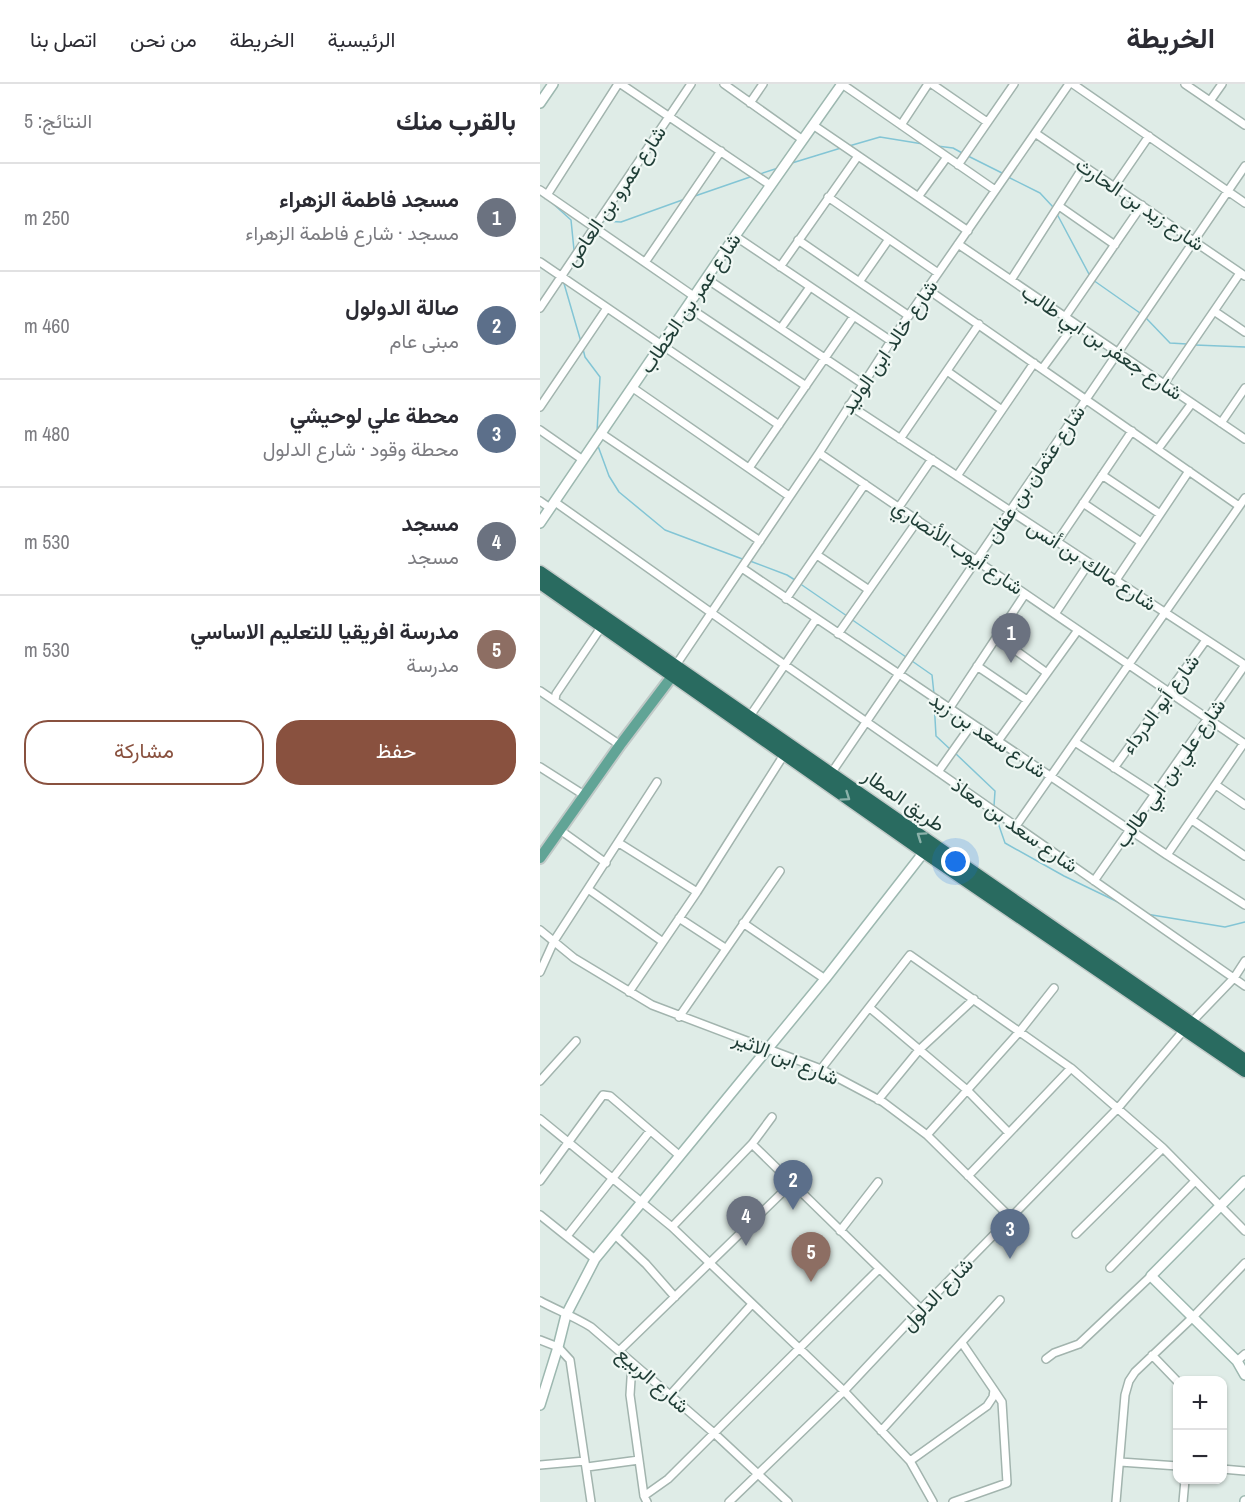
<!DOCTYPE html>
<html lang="ar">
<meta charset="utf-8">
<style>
body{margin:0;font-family:"Archivo Narrow",Vazirmatn,sans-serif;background:#f2f2f3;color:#2b2b33;direction:rtl}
.controls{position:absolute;right:18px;bottom:18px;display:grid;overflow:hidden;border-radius:12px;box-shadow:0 2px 4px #0004}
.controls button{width:54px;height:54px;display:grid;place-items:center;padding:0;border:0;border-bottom:2px solid #e1e1e2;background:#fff;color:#2b2b33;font:30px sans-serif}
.you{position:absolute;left:416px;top:778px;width:21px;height:21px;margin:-15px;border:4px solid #fff;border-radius:50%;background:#1a73e8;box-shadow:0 0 0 9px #1a73e833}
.badge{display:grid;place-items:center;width:39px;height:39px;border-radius:50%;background:#89513f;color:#fff;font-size:20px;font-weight:700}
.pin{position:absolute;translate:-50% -50px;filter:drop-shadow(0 2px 3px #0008)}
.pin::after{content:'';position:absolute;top:32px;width:21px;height:18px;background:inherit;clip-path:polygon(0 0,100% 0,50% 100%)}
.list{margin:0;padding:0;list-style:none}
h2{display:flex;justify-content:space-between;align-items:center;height:78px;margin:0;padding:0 24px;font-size:26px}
h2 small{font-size:20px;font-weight:400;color:#7c7c81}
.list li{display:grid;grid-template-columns:39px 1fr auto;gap:18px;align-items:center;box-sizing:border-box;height:108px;padding:0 24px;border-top:2px solid #e1e1e2}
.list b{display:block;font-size:22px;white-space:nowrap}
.list p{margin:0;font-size:20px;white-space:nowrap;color:#7c7c81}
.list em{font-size:20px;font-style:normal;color:#7c7c81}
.actions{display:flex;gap:12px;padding:18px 24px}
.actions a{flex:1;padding:14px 0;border:2px solid #89513f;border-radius:24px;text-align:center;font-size:21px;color:#89513f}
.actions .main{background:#89513f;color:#fff}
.map{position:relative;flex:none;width:705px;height:1418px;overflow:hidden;direction:ltr}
header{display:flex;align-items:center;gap:36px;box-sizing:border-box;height:84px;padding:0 30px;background:#fff;border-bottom:2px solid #e1e1e2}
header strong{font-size:28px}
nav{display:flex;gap:33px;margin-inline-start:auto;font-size:21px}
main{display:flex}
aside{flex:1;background:#fff}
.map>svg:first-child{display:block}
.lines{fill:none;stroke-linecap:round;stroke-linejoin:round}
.stream{stroke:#83c5d5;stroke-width:1.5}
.street-casing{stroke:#a2b4ae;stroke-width:10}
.secondary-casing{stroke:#9db8b0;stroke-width:12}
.primary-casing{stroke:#c0c9c7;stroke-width:14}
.highway-casing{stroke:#c0c9c7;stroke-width:15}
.street{stroke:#fff;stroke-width:7}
.secondary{stroke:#fff;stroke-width:9}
.primary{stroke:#61a496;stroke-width:10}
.highway{stroke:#296b60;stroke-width:12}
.oneway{stroke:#8cb2aa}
.labels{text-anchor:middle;stroke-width:4.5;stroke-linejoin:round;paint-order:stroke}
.street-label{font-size:20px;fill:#1f3d36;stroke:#f0f8f4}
</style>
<header>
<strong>الخريطة</strong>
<nav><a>الرئيسية</a><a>الخريطة</a><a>من نحن</a><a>اتصل بنا</a></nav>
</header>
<main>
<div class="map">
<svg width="705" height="1418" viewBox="0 0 705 1418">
<rect width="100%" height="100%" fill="#dfece7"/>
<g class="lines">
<path class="stream" d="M309,62L340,53L383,60
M397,62L413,64L424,70
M428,72L464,90
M252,79L301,64
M220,90L238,84
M468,93L500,109L513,123
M155,112L213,92
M10,117L31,136L34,166L30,173
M517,130L550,192
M63,137L81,138L145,115
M23,196L41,258
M553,196L600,229
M606,234L630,259L647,260
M655,261L705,263
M43,265L45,273L60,293L57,348
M58,362L69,392L79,408L125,446L205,476
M210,477L247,491L255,496
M259,499L307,532
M311,535L366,573
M372,577L392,591L394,610
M394,617L396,652L411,666
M415,669L455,707L454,722
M456,733L465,759L524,792L580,819
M606,830L685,843L705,838"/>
<defs>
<path id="street" d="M81,0L230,101
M184,0L263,56
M302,0L455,106
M392,0L447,38
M533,0L705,119
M645,0L705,41
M670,17L682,0
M210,19L223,0
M273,41L428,147
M361,41L388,0
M495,49L705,192
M418,81L474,0
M574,103L609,52
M0,106L155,213
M7,111L78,0
M288,113L398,189
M378,113L407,73
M519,122L575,161
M195,152L351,257
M258,156L369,232
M418,160L705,355
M106,177L181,67
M0,178L239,341
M240,183L318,72
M167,195L323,300
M471,196L544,82
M319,198L349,155
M387,205L699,422
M148,223L266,302
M0,224L151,0
M674,227L705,248
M525,233L602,121
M241,244L270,203
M502,285L535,240
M407,287L462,326
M624,300L700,189
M93,304L249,412
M309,321L705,581
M0,323L67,224
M681,339L705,304
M0,346L43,376
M62,350L220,457
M360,355L439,240
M618,365L652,319
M279,369L705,660
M209,384L314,232
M562,391L620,430
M417,392L494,279
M0,417L10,424
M15,418L245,581L705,902
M543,419L601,458
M359,423L392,375
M517,458L592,347
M277,471L329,506
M202,484L627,771L705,821
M576,496L649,387
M246,515L325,400
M515,530L549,479
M298,550L378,436
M457,553L507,589
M136,581L279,369L351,257L529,0
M437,582L487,616
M0,607L80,661
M15,616L16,610L62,542
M409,625L485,510
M210,632L276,535
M458,657L538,546
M535,658L615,710
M0,683L44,711
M574,684L666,556
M398,688L432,640
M290,691L705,82
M676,701L705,721
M652,736L705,772
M476,742L705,414
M20,746L66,779
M79,759L157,808
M627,771L704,659
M554,797L705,581
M48,805L123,858
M139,834L185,864
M203,839L285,895
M0,846L34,874L112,921L281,985L343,1018L387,1051L471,1134
M0,888L14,857L117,698
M89,908L157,808L245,669
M330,924L427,1006L469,1049
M139,933L240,787
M281,985L370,871L531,984L623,1064L705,1147
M0,997L36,957
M338,1016L379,966L434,915
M0,1035L132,1143L304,1307L370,1377L393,1418
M387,1051L480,947L514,904
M212,1060L381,1225
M428,1092L531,984
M0,1097L63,1011L70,1012L140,1072
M0,1131L55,1175
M132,1143L212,1060L232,1033
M300,1147L338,1098
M536,1150L623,1064
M75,1151L106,1180L135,1213
M27,1152L110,1047
M570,1184L655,1097
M0,1217C17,1226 35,1233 51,1243L175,1350L248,1418
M0,1256L18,1263L30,1276L51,1418
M79,1267L252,1099
M612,1271L638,1298
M506,1275L514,1269L539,1260L611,1192
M697,1277L705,1270
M92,1279L90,1311L104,1412L107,1418
M130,1311L212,1220
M341,1347L460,1216
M370,1377L447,1322L453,1313L454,1306L422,1259
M580,1378L638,1382
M0,1381L45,1377
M47,1383L99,1376
M682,1385L705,1387
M104,1412L128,1395L339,1185
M189,1418L304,1307L381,1225L578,1024L644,946L694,894L705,877
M413,1418L467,1399L462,1318L454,1306
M576,1418L585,1311L589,1297L595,1288L652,1234L705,1179
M643,1418L645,1396"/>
<path id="secondary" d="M0,19L13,0
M0,439L195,152L302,0
M705,1097L611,1192L697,1277L705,1291
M0,1321L18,1263L26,1231L55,1175L285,895L384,768
M705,1418V1417"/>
<path id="primary" d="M0,774L80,661L133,591"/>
<path id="highway" d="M0,488L705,976
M0,499L384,768L705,987"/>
</defs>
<use href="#street" class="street-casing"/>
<use href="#secondary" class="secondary-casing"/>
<use href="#primary" class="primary-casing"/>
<use href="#highway" class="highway-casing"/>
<use href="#street" class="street"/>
<use href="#secondary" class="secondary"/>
<use href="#primary" class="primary"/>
<use href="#highway" class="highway"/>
</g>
<defs><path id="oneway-chevron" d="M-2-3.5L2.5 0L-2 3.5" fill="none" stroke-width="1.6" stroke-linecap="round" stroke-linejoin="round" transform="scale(1.5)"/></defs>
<g class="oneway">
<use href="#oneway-chevron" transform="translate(306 713) rotate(35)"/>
<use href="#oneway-chevron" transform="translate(381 752) rotate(-145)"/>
</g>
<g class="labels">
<g class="street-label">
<text transform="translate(75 112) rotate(-56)" y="7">شارع عمرو بن العاص</text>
<text transform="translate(600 120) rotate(34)" y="7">شارع زيد بن الحارث</text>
<text transform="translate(150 219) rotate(-56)" y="7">شارع عمر بن الخطاب</text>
<text transform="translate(562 258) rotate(34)" y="7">شارع جعفر بن ابي طالب</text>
<text transform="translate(349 263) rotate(-56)" y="7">شارع خالد ابن الوليد</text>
<text transform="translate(495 390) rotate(-56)" y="7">شارع عثمان بن عفان</text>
<text transform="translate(418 463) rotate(34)" y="7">شارع أيوب الأنصاري</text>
<text transform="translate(552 481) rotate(33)" y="7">شارع مالك بن أنس</text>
<text transform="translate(620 620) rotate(-54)" y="7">شارع أبو الدرداء</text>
<text transform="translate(448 651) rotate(34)" y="7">شارع سعد بن زيد</text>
<text transform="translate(630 689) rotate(-55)" y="7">شارع علي بن ابي طالب</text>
<text transform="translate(364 716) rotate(35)" y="7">طريق المطار</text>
<text transform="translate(475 741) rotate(35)" y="7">شارع سعد بن معاذ</text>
<text transform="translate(246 974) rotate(22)" y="7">شارع ابن الاثير</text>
<text transform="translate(397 1210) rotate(-46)" y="7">شارع الدلول</text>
<text transform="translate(113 1296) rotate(41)" y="7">شارع الربيع</text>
</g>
</g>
</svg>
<div class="controls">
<button>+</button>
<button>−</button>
</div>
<div class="you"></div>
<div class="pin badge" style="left:471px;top:579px;background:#6b7280">1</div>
<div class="pin badge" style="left:253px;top:1126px;background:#5c6f8a">2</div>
<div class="pin badge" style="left:470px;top:1175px;background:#5c6f8a">3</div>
<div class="pin badge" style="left:206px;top:1162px;background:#6b7280">4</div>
<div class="pin badge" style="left:271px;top:1198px;background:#8d6e63">5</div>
</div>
<aside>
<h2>بالقرب منك<small>النتائج: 5</small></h2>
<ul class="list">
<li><span class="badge" style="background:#6b7280">1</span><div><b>مسجد فاطمة الزهراء</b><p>مسجد · شارع فاطمة الزهراء</p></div><em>250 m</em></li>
<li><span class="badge" style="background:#5c6f8a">2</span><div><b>صالة الدولول</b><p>مبنى عام</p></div><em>460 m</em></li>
<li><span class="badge" style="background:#5c6f8a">3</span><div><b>محطة علي لوحيشي</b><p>محطة وقود · شارع الدلول</p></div><em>480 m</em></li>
<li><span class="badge" style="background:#6b7280">4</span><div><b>مسجد</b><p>مسجد</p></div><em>530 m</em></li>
<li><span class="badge" style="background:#8d6e63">5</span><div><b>مدرسة افريقيا للتعليم الاساسي</b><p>مدرسة</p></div><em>530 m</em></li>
</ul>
<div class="actions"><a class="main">حفظ</a><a>مشاركة</a></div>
</aside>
</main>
